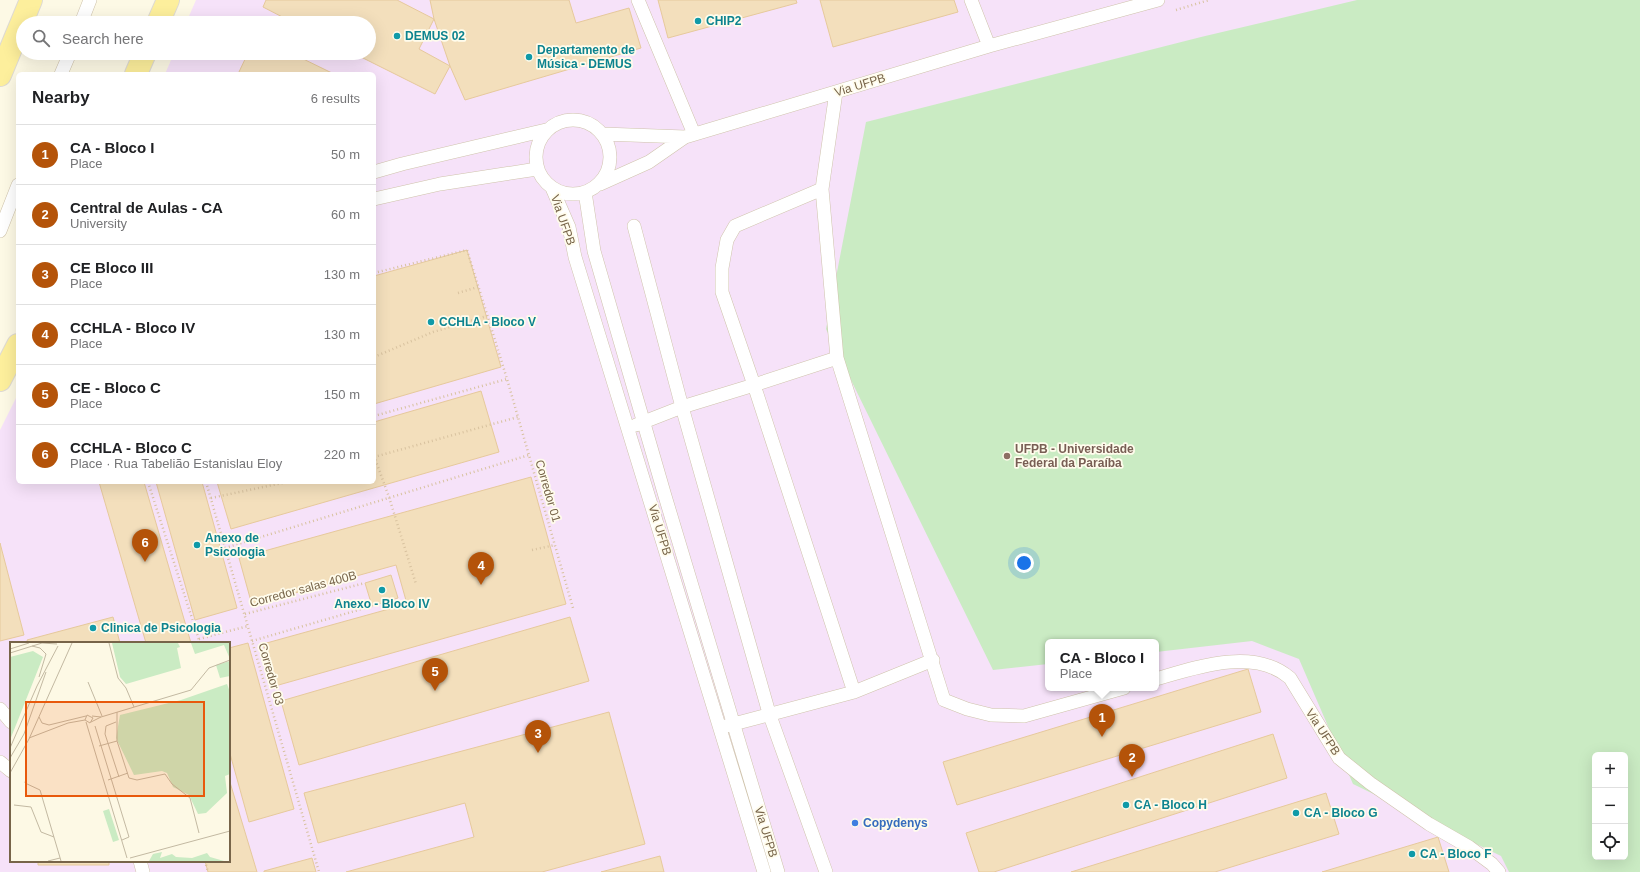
<!DOCTYPE html>
<meta charset="utf-8">
<style>
body{margin:0;font-family:Arial,sans-serif;background:#f2f2f2;color:#202124}
.controls{position:absolute;right:12px;bottom:12px;display:grid;overflow:hidden;border-radius:6px;box-shadow:0 4px 16px #0002}
.controls button{width:36px;height:36px;display:grid;place-items:center;padding:0;border:0;border-bottom:1px solid #e0e0e0;background:#fff;color:#202124;font:20px sans-serif}
.you{position:absolute;left:1024px;top:563px;width:14px;height:14px;margin:-10px;border:3px solid #fff;border-radius:50%;background:#1a73e8;box-shadow:0 0 0 6px #1a73e833}
.badge{display:grid;place-items:center;width:26px;height:26px;border-radius:50%;background:#b45309;color:#fff;font-size:13px;font-weight:700}
.pin{position:absolute;translate:-50% -33px;filter:drop-shadow(0 1px 2px #0008)}
.pin::after{content:'';position:absolute;top:21px;width:14px;height:12px;background:inherit;clip-path:polygon(0 0,100% 0,50% 100%)}
.popup{position:absolute;left:1045px;top:639px;width:114px;height:52px;box-sizing:border-box;display:grid;place-content:center;border-radius:6px;background:#fff;filter:drop-shadow(0 1px 3px #0005);font-size:13px;white-space:nowrap;color:#757577}
.popup b{font-size:15px;color:#202124}
.popup::after{content:'';position:absolute;left:50%;top:100%;margin-left:-8px;border:8px solid transparent;border-top-color:#fff}
.list{margin:0;padding:0;list-style:none}
h2{display:flex;justify-content:space-between;align-items:center;height:52px;margin:0;padding:0 16px;font-size:17px}
h2 small{font-size:13px;font-weight:400;color:#757577}
.list li{display:grid;grid-template-columns:26px 1fr auto;gap:12px;align-items:center;box-sizing:border-box;height:60px;padding:0 16px;border-top:1px solid #e0e0e0}
.list b{display:block;font-size:15px;white-space:nowrap}
.list p{margin:0;font-size:13px;white-space:nowrap;color:#757577}
.list em{font-size:13px;font-style:normal;color:#757577}
.icon{flex:none;width:22px;height:22px;fill:none;stroke:currentColor;stroke-width:2;stroke-linecap:round;stroke-linejoin:round}
.map{position:relative;flex:none;width:1640px;height:872px;overflow:hidden}
.search{position:absolute;background:#fff;box-shadow:0 4px 16px #0002;left:16px;top:16px;width:360px;height:44px;display:flex;align-items:center;gap:10px;box-sizing:border-box;padding:0 14px;border-radius:22px;color:#757577;font-size:15px}
.panel{position:absolute;background:#fff;box-shadow:0 4px 16px #0002;left:16px;top:72px;width:360px;height:412px;border-radius:6px}
.map>svg:first-child{display:block}
.education{fill:#f6e2f9;fill-rule:evenodd}
.green{fill:#caebc3;fill-rule:evenodd}
.building{fill:#f3dfbc;stroke:#e6c99c}
.lines{fill:none;stroke-linecap:round;stroke-linejoin:round}
.service-casing{stroke:#cfc3ab;stroke-width:14}
.primary-casing{stroke:#dedad3;stroke-width:24}
.path{stroke:#d8c29f;stroke-width:2.5;stroke-dasharray:1 3;stroke-linecap:butt}
.service{stroke:#fff;stroke-width:13}
.primary{stroke:#fdef9c;stroke-width:22}
.culture-dot{fill:#0f9aa8;stroke:#fffcec;stroke-width:1.5}
.education-dot{fill:#8d6e63;stroke:#fffcec;stroke-width:1.5}
.shop-dot{fill:#3f7fe0;stroke:#fffcec;stroke-width:1.5}
.labels{text-anchor:middle;stroke-width:3.5;stroke-linejoin:round;paint-order:stroke}
.culture-label{font-size:12px;font-weight:bold;fill:#0d838f;stroke:#fffcec;text-anchor:start}
.street-label{font-size:12px;fill:#776449;stroke:#fffcec}
.education-label{font-size:12px;font-weight:bold;fill:#785e54;stroke:#fffcec;text-anchor:start}
.shop-label{font-size:12px;font-weight:bold;fill:#366cbe;stroke:#fffcec;text-anchor:start}
.inset-road{fill:none;stroke:#c3b9a2;stroke-width:1}
.view{fill:#e8590c;fill-opacity:0.15;stroke:#e8590c;stroke-width:2}
.inset-edge{fill:none;stroke:#776449;stroke-width:2}
</style>
<div class="map">
<svg width="1640" height="872" viewBox="0 0 1640 872">
<rect width="100%" height="100%" fill="#fdf9e5"/>
<path class="education" d="M196,0H1640V872H0V430L18,394V482H374V74H165L174,53H369V23H186ZM1048,642H1156V688H1048ZM11,643H229V861H11ZM1595,755H1625V857H1595Z"/>
<path class="green" d="M1357,0H1640V872H1509L1501,856L1353,784L1299,659L1252,641L1156,652V642H1048V664L993,670L826,329L866,122L1201,37ZM1595,755H1625V857H1595Z"/>
<path class="building" d="M266,0H397L434,19L419,49L450,66L435,94L353,53H369V23H294L263,7Z
M430,0H569L576,23L629,8L641,48L465,100L450,66L434,19Z
M658,0H796L797,3L668,38Z
M820,0H954L958,12L833,47Z
M248,53H291L334,74H238Z
M467,250L501,367L374,404V276Z
M481,391L499,452L231,529L217,482H374V422Z
M531,477L566,604L275,686L263,644L407,604L396,565L252,605L239,558Z
M99,482H144L191,643H146Z
M156,482H202L237,608L195,620Z
M0,543L24,635L0,641Z
M391,575L398,598L372,606L365,583Z
M113,617L120,643H28L27,640Z
M570,617L589,681L299,765L281,701Z
M248,643L294,809L249,822L229,750V648Z
M1248,669L1261,712L957,805L943,762Z
M609,712L645,844L542,872H346L474,837L465,803L318,843L304,793Z
M1273,734L1287,778L994,872H979L966,833Z
M229,779L254,862L257,872H208L205,861H229Z
M1326,793L1339,834L1215,872H1071Z
M1438,837L1449,872H1322Z
M660,856L664,872H601Z
M312,858L316,872H264V871Z
M38,861H109V865H38Z"/>
<g class="lines">
<defs>
<path id="service" d="M638,0L694,134
M971,0L989,46
M81,23L90,0
M61,74L70,53
M836,92L822,189L837,358L944,700L967,709L991,715L1024,716L1124,688
M536 157a37 37 0 1 1 74 0a37 37 0 1 1-74 0Z
M685,137L989,46L1158,0
M374,172L402,164L546,130
M600,184L649,162L685,137L603,134
M552,188L569,227L575,257L764,872
M822,189L735,226L727,240L722,268V292L754,385L854,692
M585,192L594,251L665,496L778,872
M374,199L440,184L537,169
M634,226L682,407L769,713L826,872
M0,231L18,185
M636,425L682,407L754,385L837,358
M1156,679C1197,667 1254,647 1290,678L1339,758L1370,783L1429,824L1469,847L1492,864L1499,872
M0,709L11,722
M726,726L854,692L933,660
M0,762L11,771
M140,861L143,872"/>
<path id="primary" d="M158,23L168,0
M136,74L145,53
M0,75L31,0
M0,380L18,345"/>
</defs>
<use href="#service" class="service-casing"/>
<use href="#primary" class="primary-casing"/>
<path class="path" d="M1176,10L1209,0
M374,273L467,250L507,379L573,608
M458,293L478,287
M374,357L433,332L487,316
M374,416L507,379
M374,456L389,497L416,584
M374,457L518,417
M148,482L200,643
M206,482L319,872
M211,498L287,482
M225,548L529,455
M532,550L555,545
M245,614L365,583
M199,639L248,626
M252,641L372,606
M205,861L208,872"/>
<use href="#service" class="service"/>
<use href="#primary" class="primary"/>
</g>
<g class="culture-dot">
<circle cx="698" cy="21" r="4"/>
<circle cx="397" cy="36" r="4"/>
<circle cx="529" cy="57" r="4"/>
<circle cx="431" cy="322" r="4"/>
<circle cx="197" cy="545" r="4"/>
<circle cx="382" cy="590" r="4"/>
<circle cx="93" cy="628" r="4"/>
<circle cx="1126" cy="805" r="4"/>
<circle cx="1296" cy="813" r="4"/>
<circle cx="1412" cy="854" r="4"/>
</g>
<circle class="education-dot" cx="1007" cy="456" r="4"/>
<circle class="shop-dot" cx="855" cy="823" r="4"/>
<g class="labels">
<g class="culture-label">
<text x="706" y="25">CHIP2</text>
<text x="405" y="40">DEMUS 02</text>
<text x="537" y="54">Departamento de<tspan x="537" dy="14">Música - DEMUS</tspan></text>
<text x="439" y="326">CCHLA - Bloco V</text>
<text x="205" y="542">Anexo de<tspan x="205" dy="14">Psicologia</tspan></text>
<text x="382" y="608" text-anchor="middle">Anexo - Bloco IV</text>
<text x="101" y="632">Clinica de Psicologia</text>
<text x="1134" y="809">CA - Bloco H</text>
<text x="1304" y="817">CA - Bloco G</text>
<text x="1420" y="858">CA - Bloco F</text>
</g>
<g class="street-label">
<text transform="translate(860 85) rotate(-17)" y="4">Via UFPB</text>
<text transform="translate(563 220) rotate(71)" y="4">Via UFPB</text>
<text transform="translate(548 491) rotate(74)" y="4">Corredor 01</text>
<text transform="translate(660 530) rotate(73)" y="4">Via UFPB</text>
<text transform="translate(303 589) rotate(-15)" y="4">Corredor salas 400B</text>
<text transform="translate(271 674) rotate(74)" y="4">Corredor 03</text>
<text transform="translate(1323 732) rotate(57)" y="4">Via UFPB</text>
<text transform="translate(766 832) rotate(73)" y="4">Via UFPB</text>
</g>
<g class="education-label">
<text x="1015" y="453">UFPB - Universidade<tspan x="1015" dy="14">Federal da Paraíba</tspan></text>
</g>
<g class="shop-label">
<text x="863" y="827">Copydenys</text>
</g>
</g>
<g transform="translate(10 642)">
<rect width="220" height="220" fill="#fdf9e5"/>
<path d="M102,1H168L170,5L167,6L171,26L116,42L110,35ZM181,1H220V17L214,3L185,12ZM23,9L33,15L0,98V15ZM220,19V34L210,36L206,23ZM217,42L220,50V132L215,134L217,151L196,171L188,172L179,153L163,145L157,131L152,129L124,133L106,96L110,73L171,58ZM99,167L109,198L103,200L93,169ZM152,210L150,216L162,212L166,215L182,216L197,211L200,215L214,219H139L143,212Z" fill="#caebc3"/>
<path class="inset-road" d="M99,1L108,36L116,46L124,65M22,4L30,6L36,12L29,35M0,7L19,1M0,11L32,1L47,2M78,40L92,74M107,70V99L119,136L127,138L155,132L162,142L180,156L189,191M29,75L32,81L39,83L76,74M91,75L181,48L199,26L220,18M76,80L117,216M81,80L91,75L82,74M106,80L96,84L95,92L109,135M85,84L119,195L112,198M19,96L58,81L75,78L80,81L83,76L77,73L75,78M89,104L107,99M0,106L27,44L48,4M0,116L14,92L36,30M0,131L19,97L62,1M16,136L15,141L30,148L51,219M98,138L118,131M4,163L21,165L31,190L44,195M120,216L220,189M38,219L50,216"/>
<path class="view" d="M16,60H194V154H16Z"/>
<rect width="220" height="220" class="inset-edge"/>
</g>
</svg>
<div class="controls">
<button>+</button>
<button>−</button>
<button><svg class="icon" aria-label="locate" viewBox="0 0 24 24"><circle cx="12" cy="12" r="6"/><path d="M12 2v4M12 18v4M2 12h4M18 12h4"/></svg></button>
</div>
<div class="you"></div>
<div class="pin badge" style="left:1102px;top:737px">1</div>
<div class="popup"><b>CA - Bloco I</b>Place</div>
<div class="pin badge" style="left:1132px;top:777px">2</div>
<div class="pin badge" style="left:538px;top:753px">3</div>
<div class="pin badge" style="left:481px;top:585px">4</div>
<div class="pin badge" style="left:435px;top:691px">5</div>
<div class="pin badge" style="left:145px;top:562px">6</div>
<div class="search"><svg class="icon" aria-label="search" viewBox="0 0 24 24"><circle cx="10" cy="10" r="6"/><path d="M15 15l6 6"/></svg>Search here</div>
<section class="panel">
<h2>Nearby<small>6 results</small></h2>
<ul class="list">
<li><span class="badge">1</span><div><b>CA - Bloco I</b><p>Place</p></div><em>50 m</em></li>
<li><span class="badge">2</span><div><b>Central de Aulas - CA</b><p>University</p></div><em>60 m</em></li>
<li><span class="badge">3</span><div><b>CE Bloco III</b><p>Place</p></div><em>130 m</em></li>
<li><span class="badge">4</span><div><b>CCHLA - Bloco IV</b><p>Place</p></div><em>130 m</em></li>
<li><span class="badge">5</span><div><b>CE - Bloco C</b><p>Place</p></div><em>150 m</em></li>
<li><span class="badge">6</span><div><b>CCHLA - Bloco C</b><p>Place · Rua Tabelião Estanislau Eloy</p></div><em>220 m</em></li>
</ul>
</section>
</div>
